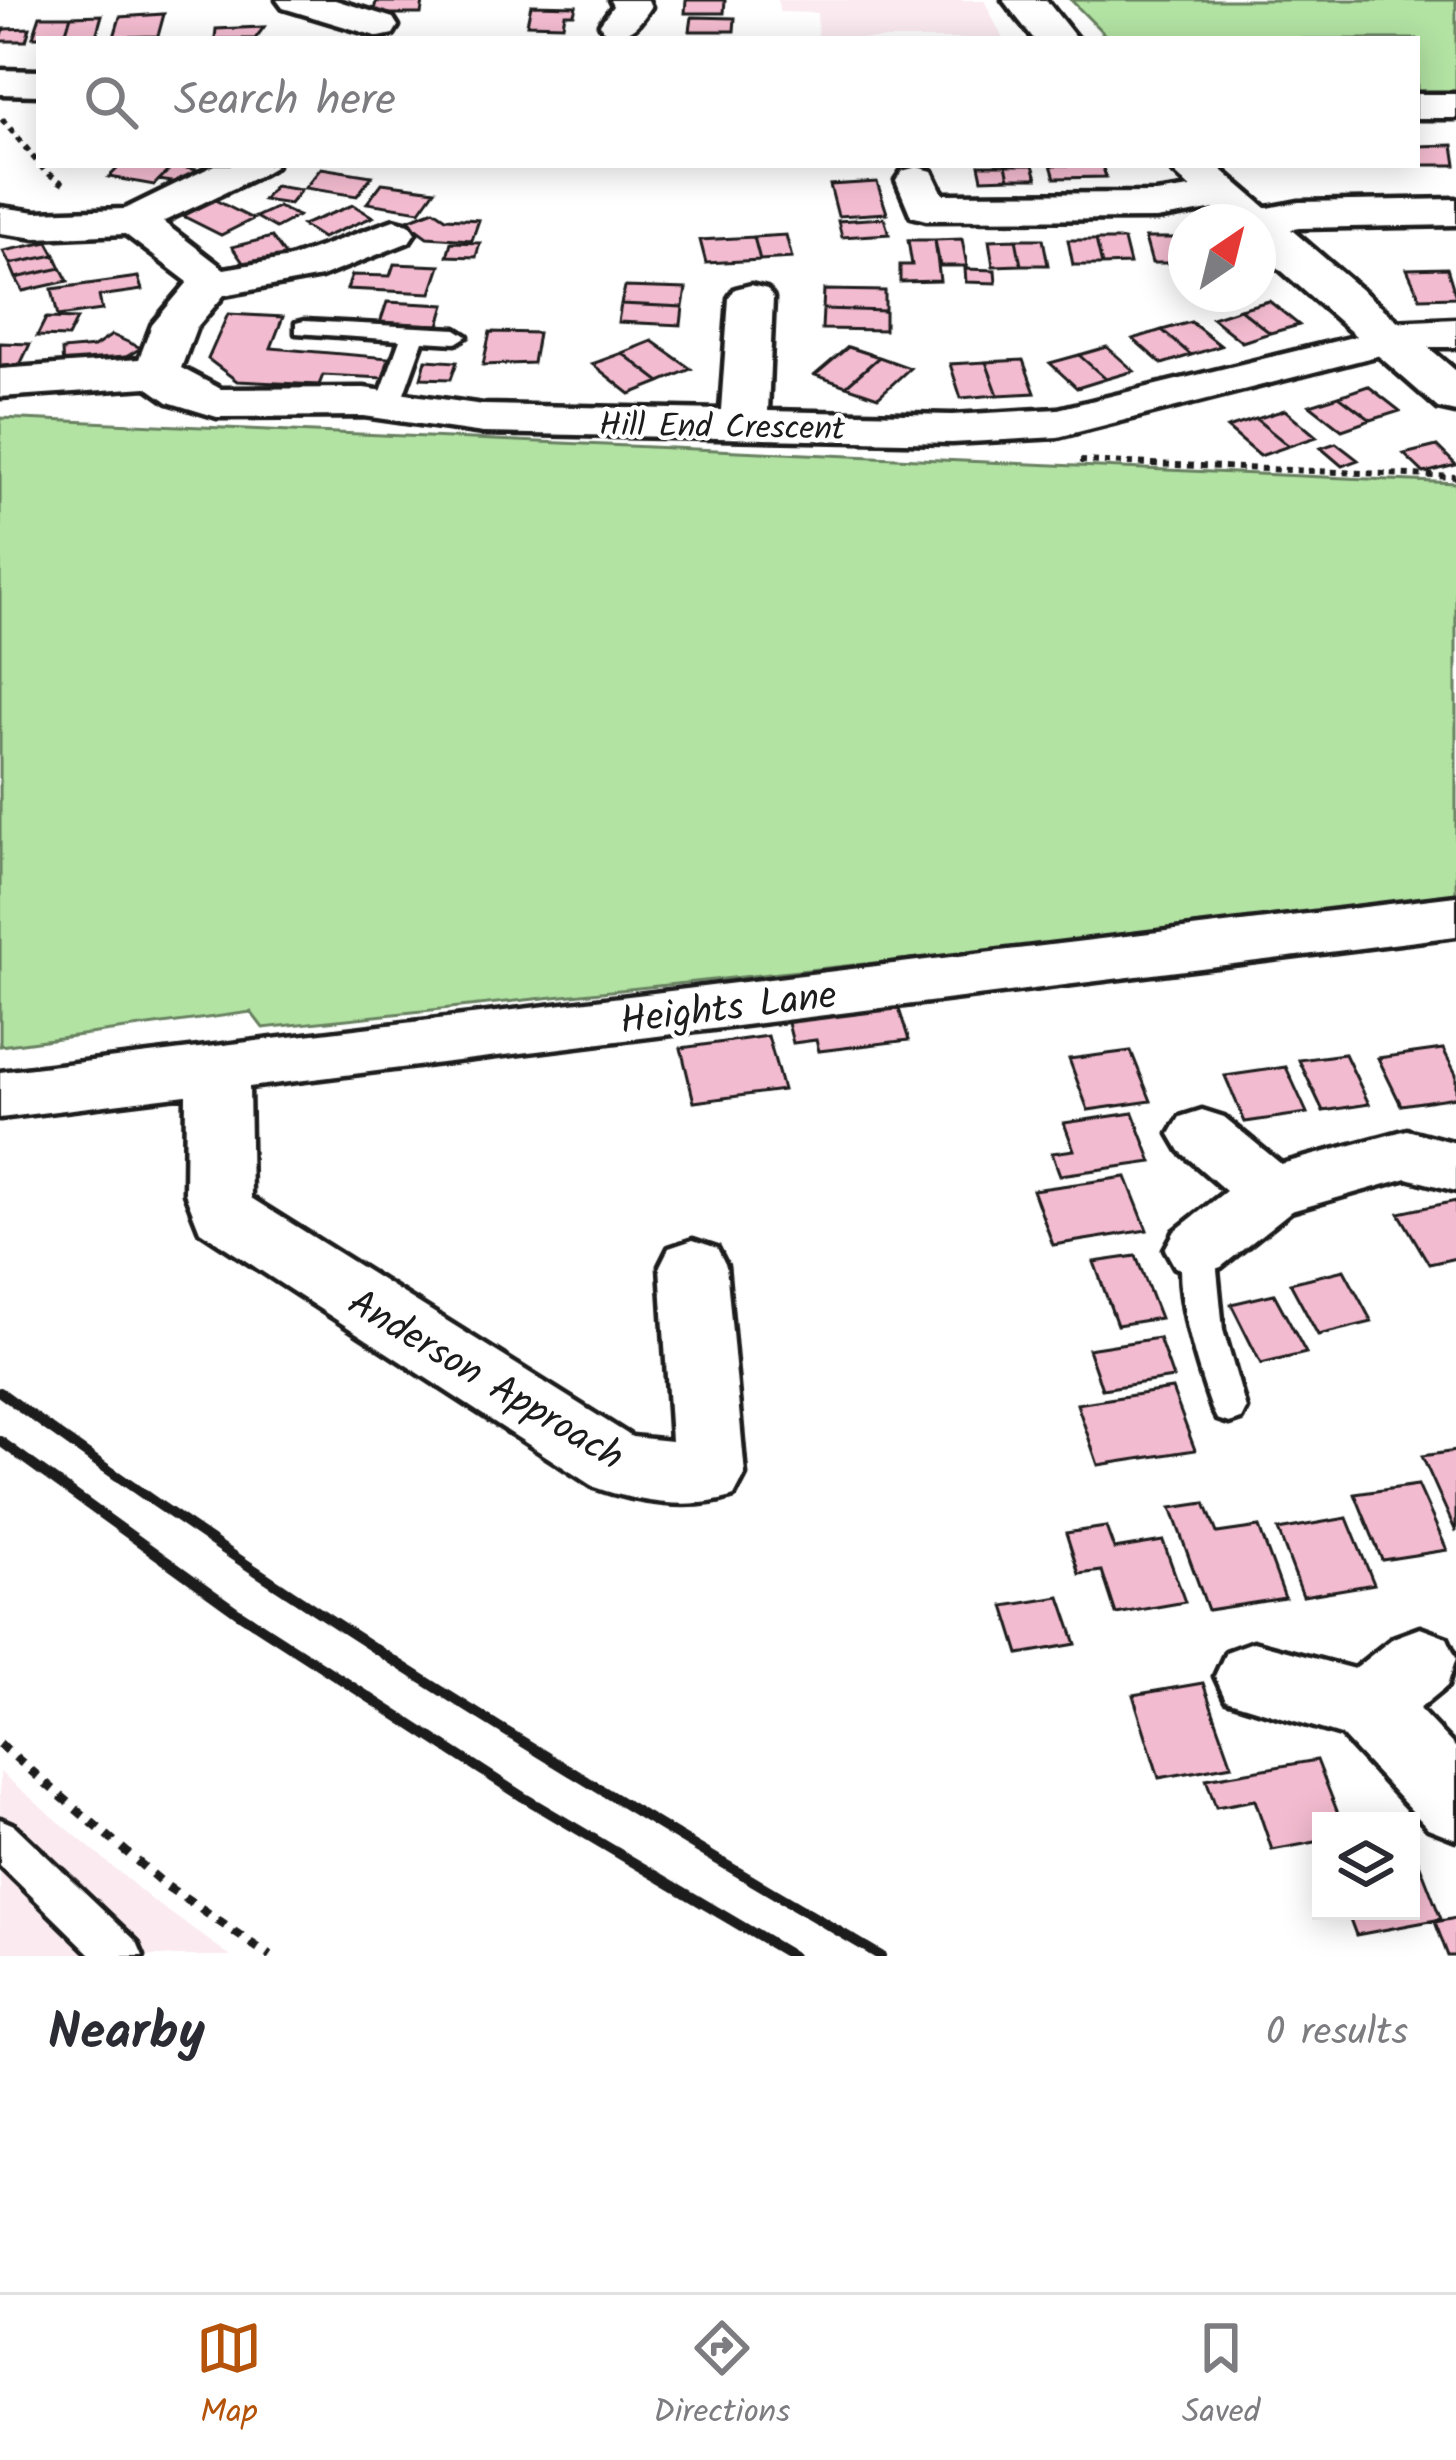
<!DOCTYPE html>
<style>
body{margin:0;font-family:Kalam,sans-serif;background:#f7f7f7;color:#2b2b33}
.controls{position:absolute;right:36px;bottom:36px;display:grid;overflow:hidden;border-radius:0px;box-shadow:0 6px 30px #0003}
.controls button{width:108px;height:108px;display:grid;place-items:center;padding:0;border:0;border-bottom:3px solid #e1e1e2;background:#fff;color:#2b2b33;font:60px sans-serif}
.compass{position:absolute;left:1168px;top:204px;width:108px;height:108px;border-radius:50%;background:#fff;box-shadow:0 6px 30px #0003;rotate:35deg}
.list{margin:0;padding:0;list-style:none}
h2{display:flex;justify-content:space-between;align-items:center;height:156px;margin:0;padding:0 48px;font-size:51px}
h2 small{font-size:39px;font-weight:400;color:#7c7c81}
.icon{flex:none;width:66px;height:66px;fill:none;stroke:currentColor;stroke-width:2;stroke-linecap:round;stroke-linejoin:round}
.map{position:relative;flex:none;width:1456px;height:1956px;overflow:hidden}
.search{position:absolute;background:#fff;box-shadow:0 6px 30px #0003;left:36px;right:36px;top:36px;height:132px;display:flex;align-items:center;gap:30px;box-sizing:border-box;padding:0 42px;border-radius:0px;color:#7c7c81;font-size:45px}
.sheet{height:336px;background:#fff}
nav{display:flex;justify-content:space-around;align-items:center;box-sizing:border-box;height:168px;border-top:3px solid #e1e1e2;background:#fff;font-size:33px;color:#7c7c81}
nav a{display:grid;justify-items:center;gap:6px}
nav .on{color:#b45309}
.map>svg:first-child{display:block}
.built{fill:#fbebf1}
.green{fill:#b2e3a3;stroke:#678060;stroke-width:3}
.building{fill:#f3bbcf;stroke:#1c1c1c;stroke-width:3}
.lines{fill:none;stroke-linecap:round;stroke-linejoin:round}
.lane-casing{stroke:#1c1c1c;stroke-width:9}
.street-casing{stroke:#1c1c1c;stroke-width:9}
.secondary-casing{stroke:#1c1c1c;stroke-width:9}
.path-far1{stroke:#1c1c1c;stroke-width:6;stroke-dasharray:6 6;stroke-linecap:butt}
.path{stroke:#1c1c1c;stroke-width:9;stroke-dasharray:10 10;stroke-linecap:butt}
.lane{fill:#fff;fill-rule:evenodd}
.street{fill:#fff;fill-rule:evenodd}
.secondary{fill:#fff;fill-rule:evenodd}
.rail{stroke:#1c1c1c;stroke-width:10}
.labels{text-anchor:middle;stroke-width:9;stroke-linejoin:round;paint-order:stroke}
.far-street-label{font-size:33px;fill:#1c1c1c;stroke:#fff}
.street-label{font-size:39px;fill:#1c1c1c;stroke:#fff}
</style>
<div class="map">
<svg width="1456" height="1956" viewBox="0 0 1456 1956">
<rect width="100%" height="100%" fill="#fff"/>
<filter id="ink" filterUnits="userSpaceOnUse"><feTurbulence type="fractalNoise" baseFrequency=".00833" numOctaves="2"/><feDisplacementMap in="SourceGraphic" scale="24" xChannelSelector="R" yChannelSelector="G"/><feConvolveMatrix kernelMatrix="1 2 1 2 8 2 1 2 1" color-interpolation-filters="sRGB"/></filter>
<g filter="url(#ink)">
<path class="built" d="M778,0H984L1003,39H818L817,13L779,12Z
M0,1772L152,1900L231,1956H0Z"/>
<path class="green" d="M1071,0H1456V112L1417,111V39H1109Z
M0,418L1456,483V901L263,1028L251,1012L0,1046Z"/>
<path class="building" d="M686,0H725L724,13H685Z
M376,2H423L421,14H373Z
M531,5L576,6L574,14H565L563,25L527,24Z
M164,14L158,36L114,37L120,17Z
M102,15L96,36L64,37L71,16Z
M40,16H71L64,37H33Z
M692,17L735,18L734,31H690Z
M264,27L255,39H215L216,29Z
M30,28L26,41H0L4,29Z
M1453,145L1456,165H1405H1417V146Z
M121,165H168L173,166L154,185L109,177Z
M979,165H1006L1009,178L982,179Z
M1006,165H1033L1037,178H1009Z
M1051,165H1102L1106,177L1055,178Z
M173,166L198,170L184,184L159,180Z
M321,168L372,176L357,196L305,188Z
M877,182L887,213L838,216L830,185Z
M382,183L435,190L420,211L367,203Z
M275,186L301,190L290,204L263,200Z
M215,200L253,219L221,235L183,216Z
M353,205L373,217L322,238L302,225Z
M278,207L298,216L276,228L256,217Z
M434,210L446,218L479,220L472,240L427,237L405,221Z
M884,218L889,234L842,237L838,221Z
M786,235L792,258L760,260L754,237Z
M272,237L289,261L249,271L232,247Z
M754,237L760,260L706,263L700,240Z
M1145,238H1174L1181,263H1152Z
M962,239L967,266H940L935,240Z
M1016,239L1021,265L993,266L989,240Z
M1016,239H1043L1048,265H1021Z
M908,240H935L940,281L900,282V265H912Z
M1068,240H1096L1102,265H1073Z
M1096,240H1124L1130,264L1102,265Z
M48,242L55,255L10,264L3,251Z
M451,242L480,243L476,257L447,256Z
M55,255L61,268L16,278L10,264Z
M394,264L440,266L431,293L347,289L352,275L390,276Z
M61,268L68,281L23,291L16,278Z
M1447,268L1456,297L1420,298L1407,269Z
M965,269L995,270L996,283L966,282Z
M138,277L142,290L99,296L102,310L58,316L52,289Z
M625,287L686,289L683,307L621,304Z
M824,290L885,291V311L823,309Z
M1269,301L1299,325L1270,333L1240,309Z
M387,302L445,305L439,325L380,323Z
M621,304L683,307L681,325L618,322Z
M823,309L885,311V330L822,329Z
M1240,309L1270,333L1242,342L1212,318Z
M228,314L283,317L271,348L389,358L383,378L323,375L319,385L237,381L208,359Z
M46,318L77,319L68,337L37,336Z
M1191,322L1221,346L1191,355L1162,330Z
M1162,330L1191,355L1162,364L1133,339Z
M490,332L538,333L533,363L483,365Z
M112,335L141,348L113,365L63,371L62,350L94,347Z
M652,341L691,369L660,382L622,353Z
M0,343L30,344L17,371L0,370Z
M848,347L879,357L846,386L815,375Z
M1107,347L1134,371L1106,379L1079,355Z
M622,353L660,382L630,394L592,364Z
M1079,355L1106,379L1077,388L1050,363Z
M879,357L910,368L878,397L846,386Z
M426,360L457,362L451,379L421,378Z
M1023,360L1035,393L998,395L986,362Z
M986,362L998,395L961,398L950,364Z
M1368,386L1400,411L1371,420L1339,396Z
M1339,396L1371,420L1342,430L1310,405Z
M1285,410L1317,437L1289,446L1256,419Z
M1256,419L1289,446L1260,456L1227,428Z
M1336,443L1358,460L1342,466L1321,448Z
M1437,446L1456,465L1424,473L1404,454Z
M898,1006L909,1040L819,1051L816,1040L793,1043L787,1019Z
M768,1036L783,1090L694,1102L681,1048Z
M1443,1049L1456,1074V1097L1401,1105L1378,1058Z
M1131,1051L1151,1101L1088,1110L1069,1059Z
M1345,1054L1369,1104L1323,1111L1299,1060Z
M1286,1067L1307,1113L1245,1122L1225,1076Z
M1133,1113L1152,1162L1060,1175L1052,1153L1074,1150L1064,1123Z
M1126,1177L1147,1230L1053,1245L1033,1190Z
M1456,1201V1258L1429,1264L1399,1213Z
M1136,1256L1160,1318L1117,1325L1094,1262Z
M1344,1270L1372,1322L1318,1335L1290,1283Z
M1274,1294L1306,1353L1261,1364L1231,1304Z
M1159,1338L1173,1378L1102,1389L1088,1349Z
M1172,1389L1195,1450L1098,1465L1077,1404Z
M1456,1451V1532L1422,1456Z
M1418,1485L1447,1550L1382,1560L1355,1494Z
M1205,1503L1217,1533L1259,1527L1285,1598L1208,1610L1171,1508Z
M1347,1518L1374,1584L1303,1596L1278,1530Z
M1106,1527L1114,1549L1163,1541L1185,1602L1116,1614L1102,1571L1079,1574L1066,1533Z
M1060,1597L1076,1644L1019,1654L1004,1606Z
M1203,1683L1232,1765L1159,1778L1133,1695Z
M1317,1760L1341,1821H1321V1841L1272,1850L1255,1800L1216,1807L1206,1779Z
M1411,1842L1441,1919L1356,1935L1347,1911H1411Z
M1456,1918V1956H1448L1435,1922Z"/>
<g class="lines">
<defs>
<path id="lane" d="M304,321L456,329L467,336L456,343L423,341L400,405L388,412L376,405L400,340L296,333V323Z
M1198,1236L1210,1240L1215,1249L1223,1330L1246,1409L1241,1419L1229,1423L1217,1419L1212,1409C1199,1371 1167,1276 1186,1240Z
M0,1819L14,1825L137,1942L143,1956H93L0,1865Z"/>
<path id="street" d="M277,0H335L393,18L398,26L393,34L379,37L283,8Z
M610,0H648L651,7C638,26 630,38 605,32L600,24L613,6Z
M0,70L39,71V95L0,94Z
M1417,94H1456V118H1417Z
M215,165H276C270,173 182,212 163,222L224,269L290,258L394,220L409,224L415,233L409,242L321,277L224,295L196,328L181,368L221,389L364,388L483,405L721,410L729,298L735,289L751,285L767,289L773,298L768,411L952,415L1058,409L1365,334L1371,323L1456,319V347H1412L1058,437L952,443L483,433L364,416L217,417L168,402L147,387L0,397V369L139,359L152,325L188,282L125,234L36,238L0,233V207L36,212L125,209Z
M917,167L932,171L943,194L1156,193L1224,183L1239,187L1245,196L1239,205L1156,219L926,220L911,216L896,180L902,171Z
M1456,199V225L1299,228L1258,235V222H1236L1242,213L1299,202Z
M1456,896V936L249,1087L251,1198L632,1437L671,1441L660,1266L669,1248L693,1240L717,1248L726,1266L745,1475L734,1496C692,1511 636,1502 594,1487L200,1231L185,1193L186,1095L0,1118V1072Z
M1202,1110L1224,1117L1281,1164L1407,1130L1456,1143V1191L1407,1178L1291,1211L1221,1267L1198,1275L1175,1267L1165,1249L1175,1231L1226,1191L1180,1151L1170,1134L1180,1117Z
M1420,1628L1447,1638L1456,1658L1447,1686L1419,1709L1456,1748V1839L1428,1828L1341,1735L1226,1700L1215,1676L1226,1652L1253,1642L1354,1669L1393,1638Z"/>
<path id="secondary" d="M1003,0H1046L1077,39H1034Z
M1166,165H1216L1456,371V412L1438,408L1258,250V222H1227Z"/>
</defs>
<use href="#lane" class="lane-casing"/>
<use href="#street" class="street-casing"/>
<use href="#secondary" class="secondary-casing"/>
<path class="path-far1" d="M2,119L45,171L65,185
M1080,461L1456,477"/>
<path class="path" d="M0,1744L165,1885L270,1956"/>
<use href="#lane" class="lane"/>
<use href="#street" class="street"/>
<use href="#secondary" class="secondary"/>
<path class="rail" d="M0,1392C282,1599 579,1780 881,1956
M0,1441L237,1612L523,1797L792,1956"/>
</g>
</g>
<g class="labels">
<g class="far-street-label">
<text transform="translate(722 425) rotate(1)" y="12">Hill End Crescent</text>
</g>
<g class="street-label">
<text transform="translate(728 1006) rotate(-7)" y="14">Heights Lane</text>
<text transform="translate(487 1378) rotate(31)" y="14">Anderson Approach</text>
</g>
</g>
</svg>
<div class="controls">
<button><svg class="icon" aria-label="layers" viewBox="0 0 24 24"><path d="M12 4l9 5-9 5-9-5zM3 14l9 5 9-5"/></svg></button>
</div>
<svg class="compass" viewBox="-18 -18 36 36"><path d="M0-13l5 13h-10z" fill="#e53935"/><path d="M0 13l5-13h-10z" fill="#7c7c81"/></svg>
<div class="search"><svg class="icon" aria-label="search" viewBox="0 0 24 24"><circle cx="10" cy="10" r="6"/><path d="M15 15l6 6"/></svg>Search here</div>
</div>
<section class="sheet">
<h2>Nearby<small>0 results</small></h2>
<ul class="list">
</ul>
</section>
<nav>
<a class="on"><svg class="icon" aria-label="map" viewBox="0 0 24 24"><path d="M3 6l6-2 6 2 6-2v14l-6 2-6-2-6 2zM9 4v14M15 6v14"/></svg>Map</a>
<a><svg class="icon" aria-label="directions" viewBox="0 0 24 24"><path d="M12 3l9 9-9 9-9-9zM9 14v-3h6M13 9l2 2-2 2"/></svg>Directions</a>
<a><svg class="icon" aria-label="saved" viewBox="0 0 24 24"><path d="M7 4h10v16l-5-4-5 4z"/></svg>Saved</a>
</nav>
